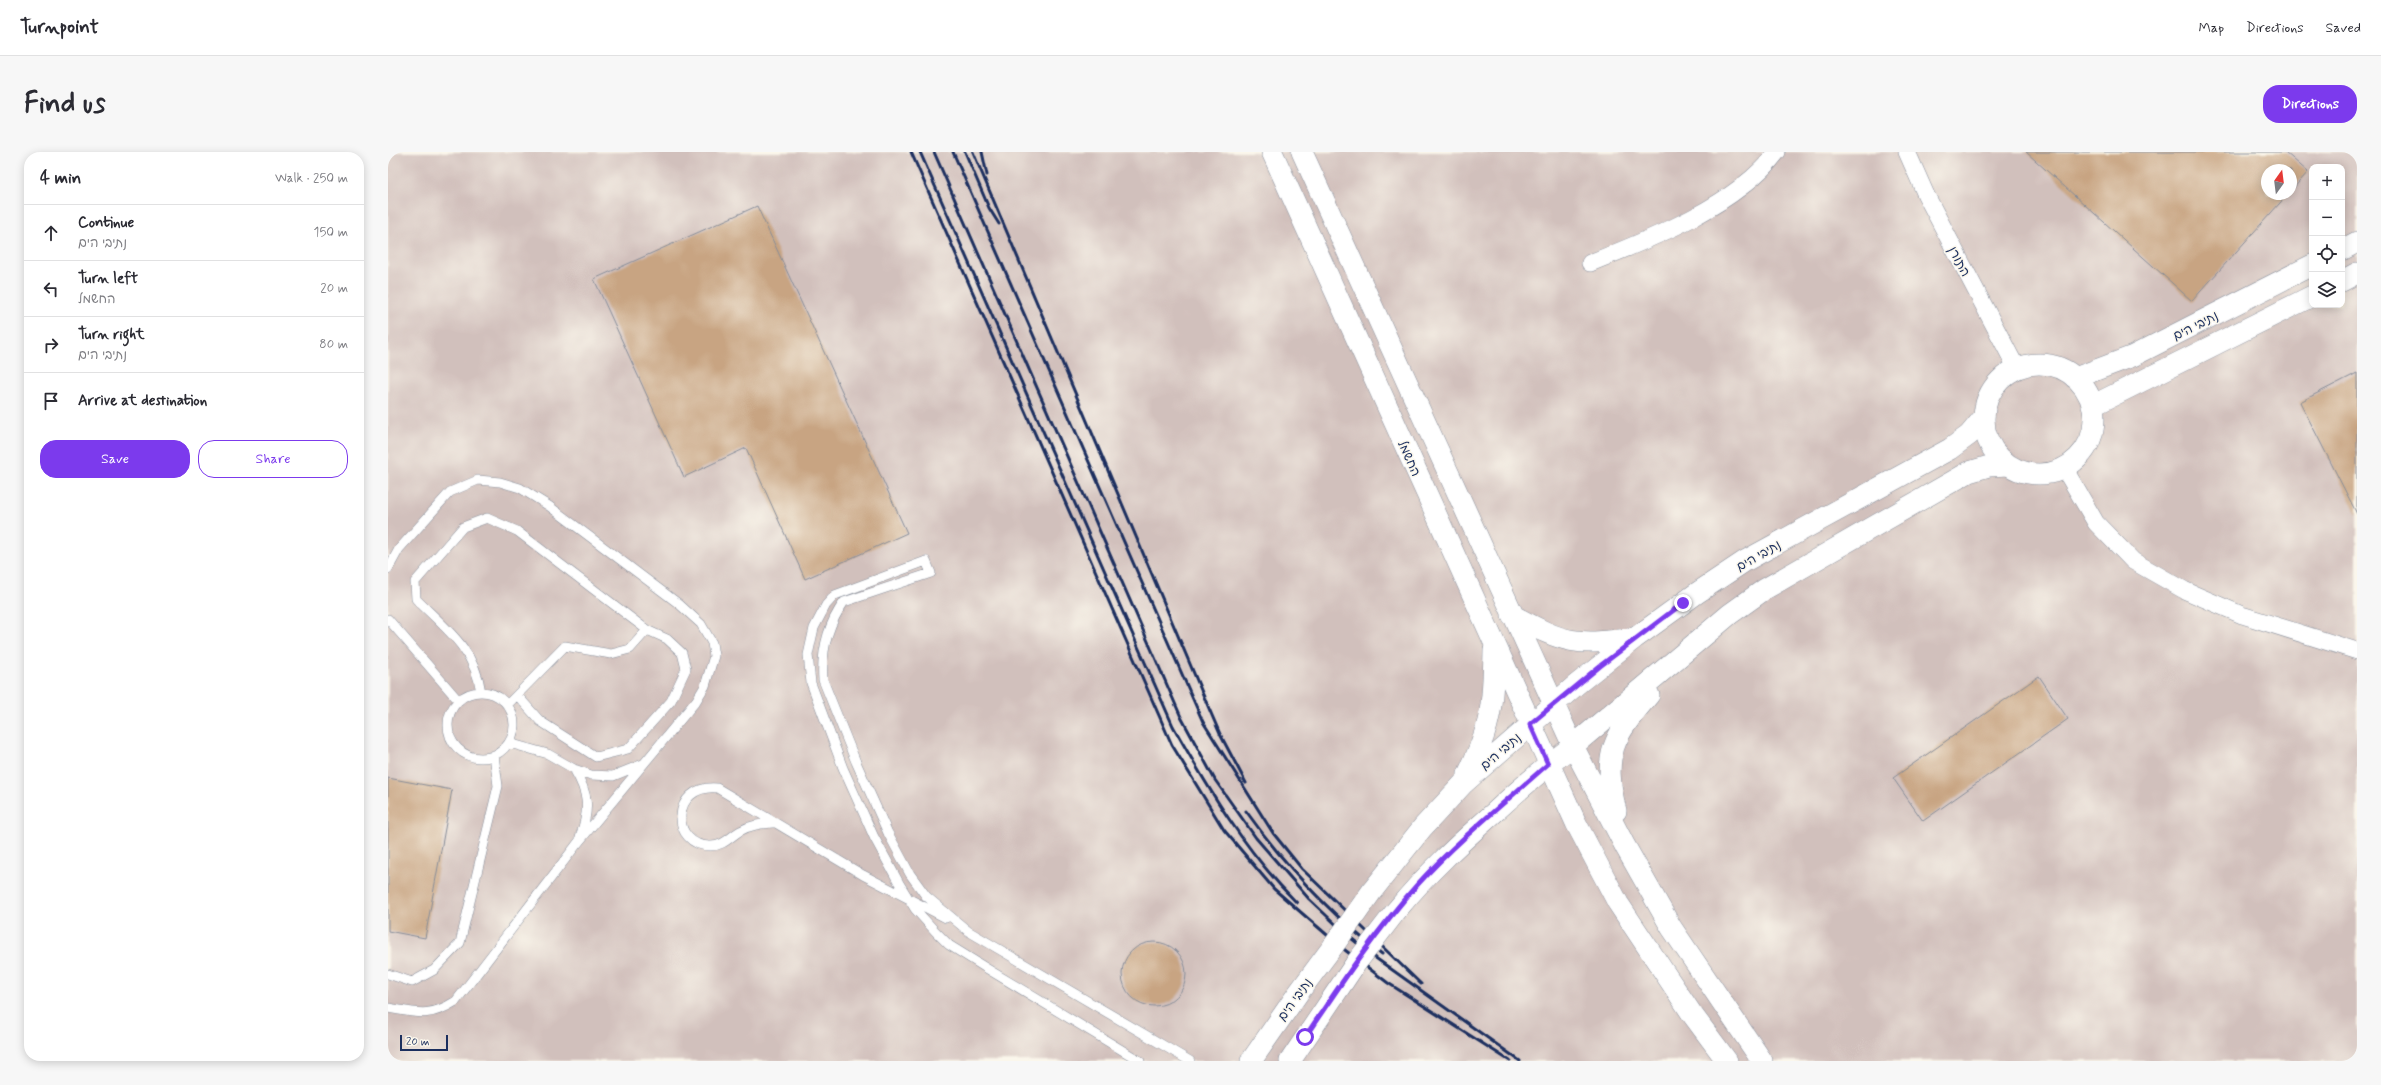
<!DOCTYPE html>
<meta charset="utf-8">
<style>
body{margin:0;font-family:Mynerve,"Playpen Sans Hebrew",sans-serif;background:#f7f7f7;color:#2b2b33}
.controls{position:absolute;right:12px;top:12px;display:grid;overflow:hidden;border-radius:8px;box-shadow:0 2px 10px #0003}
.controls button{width:36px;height:36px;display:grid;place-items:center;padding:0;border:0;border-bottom:1px solid #e1e1e2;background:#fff;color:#2b2b33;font:20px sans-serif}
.compass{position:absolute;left:1873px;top:12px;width:36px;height:36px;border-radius:50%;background:#fff;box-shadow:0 2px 10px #0003;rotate:14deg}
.scale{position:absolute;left:12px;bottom:10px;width:48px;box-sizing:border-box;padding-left:4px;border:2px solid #1b2f5e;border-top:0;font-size:11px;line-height:14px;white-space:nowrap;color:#1b2f5e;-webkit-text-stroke:3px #fbf7ec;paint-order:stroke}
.stop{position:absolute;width:12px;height:12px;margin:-9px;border:3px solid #7c3aed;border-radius:50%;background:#fff}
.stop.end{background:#7c3aed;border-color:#fff;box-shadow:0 1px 4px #0008}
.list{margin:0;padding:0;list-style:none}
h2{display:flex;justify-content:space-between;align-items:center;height:52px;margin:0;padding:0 16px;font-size:17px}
h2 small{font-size:13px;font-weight:400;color:#7c7c81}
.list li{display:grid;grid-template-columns:26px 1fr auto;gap:12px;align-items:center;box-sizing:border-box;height:56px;padding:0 16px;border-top:1px solid #e1e1e2}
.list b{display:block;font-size:15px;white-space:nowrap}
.list p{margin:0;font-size:13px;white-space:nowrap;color:#7c7c81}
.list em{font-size:13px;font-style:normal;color:#7c7c81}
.actions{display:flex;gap:8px;padding:12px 16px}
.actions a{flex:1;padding:9px 0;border:1px solid #7c3aed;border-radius:16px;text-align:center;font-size:14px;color:#7c3aed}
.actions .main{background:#7c3aed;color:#fff}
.icon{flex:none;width:22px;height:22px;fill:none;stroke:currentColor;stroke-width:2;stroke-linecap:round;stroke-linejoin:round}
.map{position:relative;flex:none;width:1969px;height:909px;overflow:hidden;border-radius:16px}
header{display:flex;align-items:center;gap:24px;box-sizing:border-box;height:56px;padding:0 20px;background:#fff;border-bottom:1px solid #e1e1e2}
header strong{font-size:19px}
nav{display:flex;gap:22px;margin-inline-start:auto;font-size:14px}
.intro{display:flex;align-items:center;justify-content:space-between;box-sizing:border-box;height:96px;padding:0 24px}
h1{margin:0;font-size:28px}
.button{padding:10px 18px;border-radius:16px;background:#7c3aed;color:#fff;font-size:14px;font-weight:700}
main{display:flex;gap:24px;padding:0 24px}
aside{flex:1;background:#fff;border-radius:16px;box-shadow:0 2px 10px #0003}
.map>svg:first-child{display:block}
.industrial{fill:#d1c0bc;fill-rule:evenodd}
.building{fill:#c8a482}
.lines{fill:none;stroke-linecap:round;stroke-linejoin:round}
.service-casing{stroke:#868c98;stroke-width:10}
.minor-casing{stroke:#868c98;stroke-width:18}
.tertiary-casing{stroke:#868c98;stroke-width:22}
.service{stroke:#fff;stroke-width:9}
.minor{stroke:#fff;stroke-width:17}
.tertiary{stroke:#fff;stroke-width:21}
.rail{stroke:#1b2f5e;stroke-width:3}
.tertiary-bridge-casing{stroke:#868c98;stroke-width:22;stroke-linecap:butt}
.tertiary-bridge{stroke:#fff;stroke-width:21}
.route{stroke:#7c3aed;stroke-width:5}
.labels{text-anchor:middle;stroke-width:3;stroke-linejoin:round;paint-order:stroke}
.street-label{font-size:13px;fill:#1b2f5e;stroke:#fbf7ec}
</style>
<header>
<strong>Turnpoint</strong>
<nav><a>Map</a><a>Directions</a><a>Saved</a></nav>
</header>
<div class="intro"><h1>Find us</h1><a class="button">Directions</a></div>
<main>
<aside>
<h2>4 min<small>Walk · 250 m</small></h2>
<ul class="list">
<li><svg class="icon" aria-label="ahead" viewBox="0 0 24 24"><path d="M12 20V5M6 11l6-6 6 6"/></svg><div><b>Continue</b><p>נתיבי הים</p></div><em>150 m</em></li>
<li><svg class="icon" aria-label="left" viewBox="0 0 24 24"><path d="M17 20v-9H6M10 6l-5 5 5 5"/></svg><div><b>Turn left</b><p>החשמל</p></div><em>20 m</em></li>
<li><svg class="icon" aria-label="right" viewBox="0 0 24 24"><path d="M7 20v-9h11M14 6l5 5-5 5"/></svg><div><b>Turn right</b><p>נתיבי הים</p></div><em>80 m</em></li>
<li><svg class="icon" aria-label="arrive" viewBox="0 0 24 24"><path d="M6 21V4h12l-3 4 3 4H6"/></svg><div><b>Arrive at destination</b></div></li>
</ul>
<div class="actions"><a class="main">Save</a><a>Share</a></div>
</aside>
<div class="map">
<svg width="1969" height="909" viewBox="0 0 1969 909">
<rect width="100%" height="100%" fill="#fbf7ec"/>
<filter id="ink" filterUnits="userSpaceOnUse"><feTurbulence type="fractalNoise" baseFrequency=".025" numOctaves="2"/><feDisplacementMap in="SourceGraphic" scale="8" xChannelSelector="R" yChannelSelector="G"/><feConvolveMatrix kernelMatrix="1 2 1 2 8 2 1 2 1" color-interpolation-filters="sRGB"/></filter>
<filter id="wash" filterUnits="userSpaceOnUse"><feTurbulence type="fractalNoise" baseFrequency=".012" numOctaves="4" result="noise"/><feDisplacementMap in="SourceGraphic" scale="16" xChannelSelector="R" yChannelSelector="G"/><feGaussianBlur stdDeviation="0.9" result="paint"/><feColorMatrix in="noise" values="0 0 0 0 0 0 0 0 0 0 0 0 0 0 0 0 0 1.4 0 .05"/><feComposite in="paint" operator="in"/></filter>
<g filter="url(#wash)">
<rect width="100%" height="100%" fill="#f0ead1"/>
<path class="industrial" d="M0,0H1969V909H0ZM1924,15H1954V153H1924ZM1879,18H1903V42H1879Z"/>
<g id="blocks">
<path class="building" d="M1638,0H1897L1920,20L1903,39V18H1879V42H1900L1804,149Z
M369,54L519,381L417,427L358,296L296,325L206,127Z
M1969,221V362L1912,250Z
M1651,524L1680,567L1535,669L1505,626Z
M0,626L64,638L37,786L0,779Z
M734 822a32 32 0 1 1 64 0a32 32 0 1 1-64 0Z"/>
</g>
</g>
<g filter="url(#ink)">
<use href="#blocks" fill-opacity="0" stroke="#868c98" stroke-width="1"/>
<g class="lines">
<defs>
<path id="service" d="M0,417L11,397L62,340L90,328L112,330L132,336L161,354L291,452L313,472L324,491L326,504L317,534L308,549L189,692L68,849C41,866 30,861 0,856
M0,467L70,548
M60 573a33 33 0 1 1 66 0a33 33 0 1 1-66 0Z
M93,540C87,497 57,476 28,447L27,430L75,375L99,366L129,379L259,478
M119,553L177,494L223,502L242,497L259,478L279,487L294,501L298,517L283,549L240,597L208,605L152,569L129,543
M121,591L160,602L186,617L203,623L225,624L255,612
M186,617C201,642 202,657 192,685
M384,671C373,672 362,673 352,679C342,685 335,694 323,694C282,695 282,632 329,636L475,723L558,766
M0,822L24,830L46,818L72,791L110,634L106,603
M752,909L598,816L561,793L547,779L527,757L511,731L486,685L455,616L423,531L420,503L426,476L438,453L447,443L538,409L543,421L456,450C439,474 433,499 435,528L468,610L500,681L522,722L538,744L580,779L802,909"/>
<path id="minor" d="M1519,0L1538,43L1629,217
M1202,111C1263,87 1349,53 1389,0
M1676,316L1708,371L1745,409L1796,438L1854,463L1969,499"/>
<path id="tertiary" d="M884,0L1188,671L1230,751L1304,862L1339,909
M914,0L1185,594L1237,694L1283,775L1374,909
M1954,98L1969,90
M1954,129L1969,121
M1596 267a55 55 0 1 1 110 0a55 55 0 1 1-110 0Z
M1687,226L1745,204L1924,113
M1704,254L1924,144
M1124,463C1177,492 1188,494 1247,486
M1080,622C1104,572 1105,552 1106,498
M1228,659C1214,602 1225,585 1261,543
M984,739L1035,675L1075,632L1188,533L1247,486L1309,441L1357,409L1562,297L1581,283L1596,265
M1008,759C1038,722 1073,690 1108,659C1133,636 1158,614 1185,594L1342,462L1377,437L1581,320L1601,314L1621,313
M863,909L911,840L946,793
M902,909L968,811"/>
</defs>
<use href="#service" class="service-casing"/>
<use href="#minor" class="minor-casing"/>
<use href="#tertiary" class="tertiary-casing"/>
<use href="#service" class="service"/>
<use href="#minor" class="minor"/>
<use href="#tertiary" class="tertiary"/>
<path class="rail" d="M523,0L784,593L836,678L886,737L953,795L1000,831L1122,909
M532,0L785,574C821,638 857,699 909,751
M546,0L793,565L827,628L868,686L921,747L958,782L989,807L1132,909
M565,0L815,570L885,681L914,717L1033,832
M577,0L601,56L611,72
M585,0L813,538L832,582L858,631
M594,0L599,23
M858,659C898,715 940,760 994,802"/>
<defs>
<path id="tertiary-bridge" d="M946,793L984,739
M968,811L1008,759"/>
</defs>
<use href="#tertiary-bridge" class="tertiary-bridge-casing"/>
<use href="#tertiary-bridge" class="tertiary-bridge"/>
</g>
</g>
<g class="lines" filter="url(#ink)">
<path class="route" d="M917,885C952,833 987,780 1029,733C1069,689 1116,651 1160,612L1142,572L1212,514L1295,451"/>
</g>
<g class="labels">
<g class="street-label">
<text transform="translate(1572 109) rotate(62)" y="5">התורן</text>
<text transform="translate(1807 173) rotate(-27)" y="5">נתיבי הים</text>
<text transform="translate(1022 306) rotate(66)" y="5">החשמל</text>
<text transform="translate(1370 403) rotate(-30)" y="5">נתיבי הים</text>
<text transform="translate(1112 599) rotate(-41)" y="5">נתיבי הים</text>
<text transform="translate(906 847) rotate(-54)" y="5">נתיבי הים</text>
</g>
</g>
</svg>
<div class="controls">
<button>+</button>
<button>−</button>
<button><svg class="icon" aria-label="locate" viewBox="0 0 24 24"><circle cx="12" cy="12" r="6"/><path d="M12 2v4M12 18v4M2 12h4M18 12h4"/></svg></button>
<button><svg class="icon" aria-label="layers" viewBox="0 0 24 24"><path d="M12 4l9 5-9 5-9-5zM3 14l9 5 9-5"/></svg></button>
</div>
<svg class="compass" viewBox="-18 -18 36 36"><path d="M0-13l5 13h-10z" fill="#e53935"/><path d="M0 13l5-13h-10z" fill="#7c7c81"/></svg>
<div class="scale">20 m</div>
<div class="stop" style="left:917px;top:885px"></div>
<div class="stop end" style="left:1295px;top:451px"></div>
</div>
</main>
